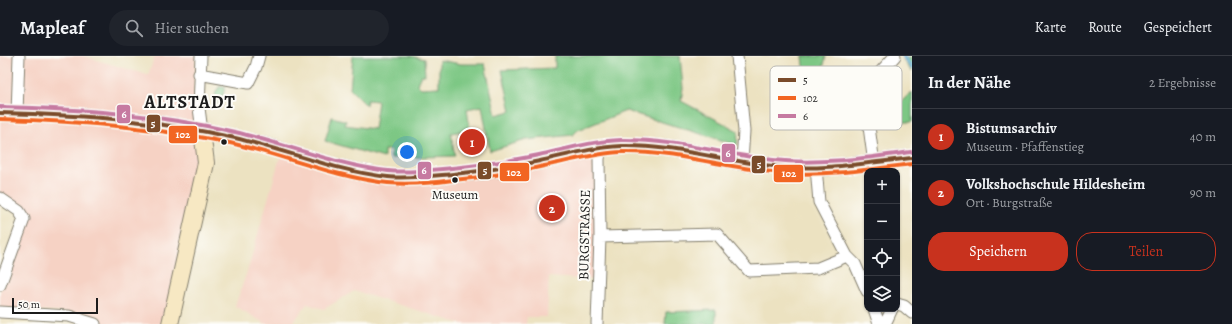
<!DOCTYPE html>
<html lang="de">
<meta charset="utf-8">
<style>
body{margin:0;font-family:Alegreya,serif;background:#20242c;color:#f1f3f6}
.controls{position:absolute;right:12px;bottom:12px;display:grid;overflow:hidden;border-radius:8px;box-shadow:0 1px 3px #0004}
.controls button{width:36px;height:36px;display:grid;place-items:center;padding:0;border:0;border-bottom:1px solid #363941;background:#171b24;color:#f1f3f6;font:20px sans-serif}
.scale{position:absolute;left:12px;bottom:10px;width:86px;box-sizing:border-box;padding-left:4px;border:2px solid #1c1c1c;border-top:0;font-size:11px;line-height:14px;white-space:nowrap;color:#1c1c1c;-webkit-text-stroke:3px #fdfcf7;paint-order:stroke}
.you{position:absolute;left:407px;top:96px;width:14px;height:14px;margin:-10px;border:3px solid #fff;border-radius:50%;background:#1a73e8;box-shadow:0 0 0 6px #1a73e833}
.badge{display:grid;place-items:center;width:26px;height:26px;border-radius:50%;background:#c8321e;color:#fff;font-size:13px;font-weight:700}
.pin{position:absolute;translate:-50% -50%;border:2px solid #fff;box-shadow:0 1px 4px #0006}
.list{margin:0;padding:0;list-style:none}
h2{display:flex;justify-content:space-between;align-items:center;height:52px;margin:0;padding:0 16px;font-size:17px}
h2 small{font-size:13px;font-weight:400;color:#9ea1a6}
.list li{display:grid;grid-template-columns:26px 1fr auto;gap:12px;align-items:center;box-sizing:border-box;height:56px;padding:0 16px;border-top:1px solid #363941}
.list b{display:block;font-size:15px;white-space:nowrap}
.list p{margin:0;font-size:13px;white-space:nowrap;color:#9ea1a6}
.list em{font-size:13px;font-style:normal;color:#9ea1a6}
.actions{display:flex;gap:8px;padding:12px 16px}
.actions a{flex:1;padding:9px 0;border:1px solid #c8321e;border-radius:16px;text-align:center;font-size:14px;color:#c8321e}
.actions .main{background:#c8321e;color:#fff}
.icon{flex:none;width:22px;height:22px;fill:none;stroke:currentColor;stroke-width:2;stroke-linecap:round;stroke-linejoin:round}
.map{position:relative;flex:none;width:912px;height:268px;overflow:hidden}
header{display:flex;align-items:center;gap:24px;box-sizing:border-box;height:56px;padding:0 20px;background:#171b24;border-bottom:1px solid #363941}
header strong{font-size:19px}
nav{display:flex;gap:22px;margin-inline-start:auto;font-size:14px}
.search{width:280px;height:36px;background:#20242c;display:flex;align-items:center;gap:10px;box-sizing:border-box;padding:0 14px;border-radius:22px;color:#9ea1a6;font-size:15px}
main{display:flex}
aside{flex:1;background:#171b24}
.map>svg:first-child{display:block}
.built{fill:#f6d2c4}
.green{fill:#7dc784;stroke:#4c7250}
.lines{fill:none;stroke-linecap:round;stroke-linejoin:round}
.stream{stroke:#5baad5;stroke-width:3.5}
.street-casing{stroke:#847f6e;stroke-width:13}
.secondary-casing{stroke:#847f6e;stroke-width:18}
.street{stroke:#fff;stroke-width:11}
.secondary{stroke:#f7e8c3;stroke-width:16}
.bus-1-casing{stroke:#fdfcf7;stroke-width:7}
.bus-2-casing{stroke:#fdfcf7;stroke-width:7}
.bus-3-casing{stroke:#fdfcf7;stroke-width:7}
.bus-1{stroke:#7a4b2a;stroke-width:4}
.bus-2{stroke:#f26522;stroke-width:4}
.bus-3{stroke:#c67aa1;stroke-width:4}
.bus-dot{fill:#1c1c1c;stroke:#fdfcf7;stroke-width:1.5}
.labels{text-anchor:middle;stroke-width:4;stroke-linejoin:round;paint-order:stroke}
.bus-label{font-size:13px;fill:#1c1c1c;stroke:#fdfcf7}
.street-label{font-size:14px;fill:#1c1c1c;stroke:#fdfcf7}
.district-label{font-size:18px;font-weight:bold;letter-spacing:1px;fill:#1c1c1c;stroke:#fdfcf7}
.key{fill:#fdfcf7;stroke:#bab9b5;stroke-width:1}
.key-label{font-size:11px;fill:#1c1c1c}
.line-badge{stroke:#fdfcf7;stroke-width:1.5}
.badge-label{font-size:11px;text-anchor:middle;font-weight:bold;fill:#fff}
</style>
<header>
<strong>Mapleaf</strong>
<div class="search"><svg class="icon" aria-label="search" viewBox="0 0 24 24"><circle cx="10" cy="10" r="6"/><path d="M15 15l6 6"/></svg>Hier suchen</div>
<nav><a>Karte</a><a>Route</a><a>Gespeichert</a></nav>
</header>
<main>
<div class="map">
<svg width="912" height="268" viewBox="0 0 912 268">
<rect width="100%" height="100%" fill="#fdfcf7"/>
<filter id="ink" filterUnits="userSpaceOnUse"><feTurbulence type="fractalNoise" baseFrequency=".025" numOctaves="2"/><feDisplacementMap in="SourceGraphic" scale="8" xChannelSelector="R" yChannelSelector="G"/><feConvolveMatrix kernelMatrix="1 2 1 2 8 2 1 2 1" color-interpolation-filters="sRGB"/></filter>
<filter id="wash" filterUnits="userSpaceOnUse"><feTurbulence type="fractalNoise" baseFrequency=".012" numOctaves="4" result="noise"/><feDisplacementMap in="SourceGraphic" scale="16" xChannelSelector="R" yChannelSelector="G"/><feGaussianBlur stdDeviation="0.9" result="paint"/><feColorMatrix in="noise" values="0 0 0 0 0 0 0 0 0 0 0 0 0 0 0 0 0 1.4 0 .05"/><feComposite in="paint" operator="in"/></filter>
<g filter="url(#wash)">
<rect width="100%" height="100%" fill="#ece2c1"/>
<path class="built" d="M0,0H83L148,19L155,0H196L193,47L202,76L205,101L165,268H108L69,257L0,252V236L17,192L27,162L0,140Z
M282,94L388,115L428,117L599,94L598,224L549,221L547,261H527L526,268H462L354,235L324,253L307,248L292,268H266L235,250L248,213Z"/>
<path class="green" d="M353,0H410L424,3L425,19H421L417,28L421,32L439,31V4L461,8H485L496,59L511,55L502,14L555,12V0H680L683,32L681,45L738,75L737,89L626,55L578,74L573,79L526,84L490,95L482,50L467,53L470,74L451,77L455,100L391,102V94H384V102L325,85L332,61L346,65L345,69L374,73L378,45L367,44L366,49L350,33Z
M803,0H826L819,31L806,28Z
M912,1V16L903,4Z
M219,31H225L222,43L226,44L218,49L215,38Z
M912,36V66H895L896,50Z
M716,254V268H665L666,256Z"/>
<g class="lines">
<path class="stream" d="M903,0L912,12"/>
</g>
</g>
<g filter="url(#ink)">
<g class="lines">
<defs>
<path id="street" d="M201,0L199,52L202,75
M737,0L744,75L742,106
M199,18L248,27L256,11L259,0
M17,57L19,0
M816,111L819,146L847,200L855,208L867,235
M875,115L864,34L895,0
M0,142L19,155L24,163L0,229
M600,181L717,178L749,215L818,212L847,200
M897,248L904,250L912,257
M874,253L879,268
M0,256L69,260L95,268
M597,268L600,181L599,103L601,91
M885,268L892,253"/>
<path id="secondary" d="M0,57C79,59 158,64 235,82C285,94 337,115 388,121C409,123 431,121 453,118C479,116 505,113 531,107C561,101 591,91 622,90C673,89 723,105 773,110C819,116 867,107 912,102
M170,268L206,107L202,75"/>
</defs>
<use href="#street" class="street-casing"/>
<use href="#secondary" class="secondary-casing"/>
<use href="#street" class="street"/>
<use href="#secondary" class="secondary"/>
<defs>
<path id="bus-1" d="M0,57C79,59 158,64 235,82C286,94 335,115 388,121C409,123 431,120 453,118C482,115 511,111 540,105C567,99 594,91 622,90C673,89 723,105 773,110C820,115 866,107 912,102"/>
<path id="bus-2" d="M0,63C78,65 155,71 230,87C283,99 334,121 388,127C409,129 431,127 453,124C484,121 514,117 544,110C570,105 595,97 622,96C673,95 723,111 773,116C820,121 866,114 912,108"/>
<path id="bus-3" d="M0,51C79,53 158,58 235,76C286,88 335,109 388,115C409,117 431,114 452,112C482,109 510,105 539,99C566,93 593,85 621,84C672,83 722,98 773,104C819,109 865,102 911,96"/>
</defs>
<use href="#bus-1" class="bus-1-casing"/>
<use href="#bus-2" class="bus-2-casing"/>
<use href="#bus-3" class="bus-3-casing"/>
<use href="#bus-1" class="bus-1"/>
<use href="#bus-2" class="bus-2"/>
<use href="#bus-3" class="bus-3"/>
</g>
</g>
<g class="bus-dot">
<circle cx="224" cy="86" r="3.5"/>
<circle cx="455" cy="124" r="3.5"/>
</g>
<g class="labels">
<g class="bus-label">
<text x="455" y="143">Museum</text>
</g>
<g class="street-label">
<text transform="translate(584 179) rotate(-89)" y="5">BURGSTRASSE</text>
</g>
<g class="district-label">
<text x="190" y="52">ALTSTADT</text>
</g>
</g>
<rect x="770" y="10" width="132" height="64" rx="6" class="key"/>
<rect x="778" y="22" width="18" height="4" fill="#7a4b2a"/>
<rect x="778" y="40" width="18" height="4" fill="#f26522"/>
<rect x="778" y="58" width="18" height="4" fill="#c67aa1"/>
<g class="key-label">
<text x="803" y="28">5</text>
<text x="803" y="46">102</text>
<text x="803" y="64">6</text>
</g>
<g class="line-badge">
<rect x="116" y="48" width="15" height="20" rx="4" fill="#c67aa1"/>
<rect x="146" y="58" width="15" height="19" rx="4" fill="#7a4b2a"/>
<rect x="168" y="69" width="30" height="19" rx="4" fill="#f26522"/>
<rect x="721" y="87" width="15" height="20" rx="4" fill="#c67aa1"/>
<rect x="751" y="99" width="15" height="19" rx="4" fill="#7a4b2a"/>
<rect x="477" y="105" width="15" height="19" rx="4" fill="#7a4b2a"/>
<rect x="417" y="105" width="15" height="19" rx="4" fill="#c67aa1"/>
<rect x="499" y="106" width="31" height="20" rx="4" fill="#f26522"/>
<rect x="773" y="108" width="31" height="19" rx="4" fill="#f26522"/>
</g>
<g class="badge-label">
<text x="124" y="62">6</text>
<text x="153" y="71">5</text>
<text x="183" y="82">102</text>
<text x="728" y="101">6</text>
<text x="759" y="112">5</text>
<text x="485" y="118">5</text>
<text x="424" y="118">6</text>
<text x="514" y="120">102</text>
<text x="789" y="121">102</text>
</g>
</svg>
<div class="controls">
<button>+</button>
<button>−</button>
<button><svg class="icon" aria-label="locate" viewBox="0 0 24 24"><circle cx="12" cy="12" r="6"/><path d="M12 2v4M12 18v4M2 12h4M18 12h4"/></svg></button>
<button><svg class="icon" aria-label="layers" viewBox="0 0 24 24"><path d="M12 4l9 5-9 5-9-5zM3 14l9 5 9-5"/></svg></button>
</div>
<div class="scale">50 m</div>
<div class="you"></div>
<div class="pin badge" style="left:472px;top:86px">1</div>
<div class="pin badge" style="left:552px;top:152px">2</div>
</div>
<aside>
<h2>In der Nähe<small>2 Ergebnisse</small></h2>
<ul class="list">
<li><span class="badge">1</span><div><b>Bistumsarchiv</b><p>Museum · Pfaffenstieg</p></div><em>40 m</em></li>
<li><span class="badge">2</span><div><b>Volkshochschule Hildesheim</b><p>Ort · Burgstraße</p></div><em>90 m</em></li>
</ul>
<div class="actions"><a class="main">Speichern</a><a>Teilen</a></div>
</aside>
</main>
